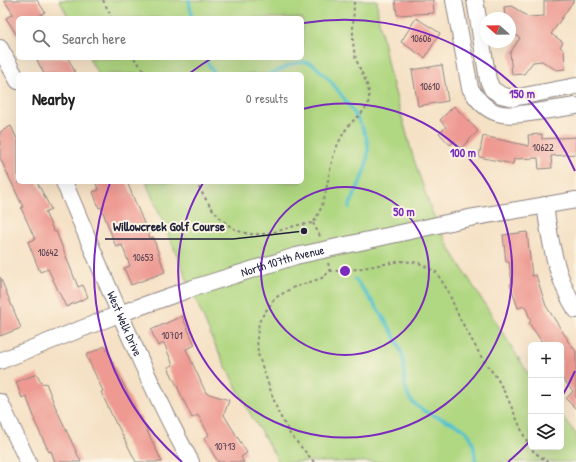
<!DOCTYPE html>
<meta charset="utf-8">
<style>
body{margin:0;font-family:"Patrick Hand",sans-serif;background:#f2f2f2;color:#222}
.controls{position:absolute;right:12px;bottom:12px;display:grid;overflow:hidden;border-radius:6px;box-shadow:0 4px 16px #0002}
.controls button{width:36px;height:36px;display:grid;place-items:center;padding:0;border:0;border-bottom:1px solid #e0e0e0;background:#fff;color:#222;font:20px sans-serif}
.compass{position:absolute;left:480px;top:12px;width:36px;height:36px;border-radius:50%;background:#fff;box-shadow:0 4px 16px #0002;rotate:290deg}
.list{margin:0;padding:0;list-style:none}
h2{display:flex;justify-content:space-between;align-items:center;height:52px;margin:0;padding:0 16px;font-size:17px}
h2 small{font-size:13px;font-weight:400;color:#767676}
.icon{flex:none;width:22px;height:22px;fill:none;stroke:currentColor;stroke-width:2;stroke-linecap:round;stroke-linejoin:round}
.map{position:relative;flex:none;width:576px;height:462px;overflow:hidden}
.search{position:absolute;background:#fff;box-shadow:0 4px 16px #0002;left:16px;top:16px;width:288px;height:44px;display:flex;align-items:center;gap:10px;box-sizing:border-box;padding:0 14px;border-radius:6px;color:#767676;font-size:15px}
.panel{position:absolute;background:#fff;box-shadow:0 4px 16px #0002;left:16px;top:72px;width:288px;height:112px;border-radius:6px}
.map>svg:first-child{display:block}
.green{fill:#b0d781;stroke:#697c5e}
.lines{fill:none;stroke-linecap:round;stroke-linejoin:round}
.stream{stroke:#55c3cb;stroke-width:3.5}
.building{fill:#ee9a92}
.minor-casing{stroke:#8c8280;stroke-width:18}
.path{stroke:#8c8280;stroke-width:2;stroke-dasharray:3 3;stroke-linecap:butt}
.minor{stroke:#fff;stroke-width:16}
.ring{fill:none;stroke:#7b2cbf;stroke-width:2}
.labels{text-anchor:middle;stroke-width:4;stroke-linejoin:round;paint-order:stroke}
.number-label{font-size:10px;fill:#554051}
.street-label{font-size:12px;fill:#22223b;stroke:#fcf5e5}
.centre{fill:#7b2cbf;stroke:#fcf5e5;stroke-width:2}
.ring-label{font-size:12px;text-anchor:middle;font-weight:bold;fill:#7b2cbf;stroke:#fcf5e5;stroke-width:4;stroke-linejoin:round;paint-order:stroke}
.leader{fill:none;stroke:#22223b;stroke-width:1.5}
.callout-dot{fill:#22223b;stroke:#fcf5e5;stroke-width:1.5}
.callout-label{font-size:13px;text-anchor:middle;font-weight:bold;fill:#22223b;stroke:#fcf5e5;stroke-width:4;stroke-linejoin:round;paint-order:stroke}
</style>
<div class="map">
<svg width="576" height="462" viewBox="0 0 576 462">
<rect width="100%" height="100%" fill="#fcf5e5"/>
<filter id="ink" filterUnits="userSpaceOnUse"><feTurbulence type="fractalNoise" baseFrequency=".025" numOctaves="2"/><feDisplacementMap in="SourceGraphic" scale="8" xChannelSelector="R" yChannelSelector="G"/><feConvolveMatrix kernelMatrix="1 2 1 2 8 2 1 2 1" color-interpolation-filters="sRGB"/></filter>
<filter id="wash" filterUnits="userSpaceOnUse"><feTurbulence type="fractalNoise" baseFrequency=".012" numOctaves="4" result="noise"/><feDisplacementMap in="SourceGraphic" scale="16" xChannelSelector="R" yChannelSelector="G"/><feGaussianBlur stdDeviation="0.9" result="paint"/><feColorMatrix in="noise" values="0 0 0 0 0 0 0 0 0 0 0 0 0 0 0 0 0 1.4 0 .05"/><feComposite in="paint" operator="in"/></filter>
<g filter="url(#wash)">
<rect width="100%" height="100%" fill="#f5e1c5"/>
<path class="green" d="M59,0H377L378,16L389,71L414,160L432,212L450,249L531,378V447H561V415L576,434V462H279L248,410L214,343L146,182H302V74H98L89,58H302V18H69Z"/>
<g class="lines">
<path class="stream" d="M189,0L192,18
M205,58L212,70L216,74
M269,74C280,71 292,62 303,62C308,62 314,64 317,68C333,81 367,126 368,146C369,168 357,188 349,207
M355,279C373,302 393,327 402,354C406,368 402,387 410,399C424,419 462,419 471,438C475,445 474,454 476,462"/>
</g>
<g id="blocks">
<path class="building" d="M4,0H37L45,12L36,18H18V37L6,18L13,14Z
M395,0H433L434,13L397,15Z
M574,0L551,34L563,42L560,47L564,50L565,69L556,70L542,61L533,62L524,74L512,75L510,53L520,38L510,31V18H505L504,7L512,6L528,17L544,16V1Z
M416,18L440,33L425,58L401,42Z
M36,58H68L76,74H44Z
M442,65L448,101L418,106L412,70Z
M454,106L478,131L461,148L454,141L450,145L439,133L446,127L440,120Z
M11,126L18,141V182H37L51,209L45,212L54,232L56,231L78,287L83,285L88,297L66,307L48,269L40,272L28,242L35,239L21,208L23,207L0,158V132Z
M542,134V139L576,137V154L551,156L552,168L539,169L538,158L514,159L513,164L479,157L483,136L529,146L528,135Z
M95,182H127L150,238L153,237L165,272L131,285L124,268L130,266L122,245L116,247L101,207L99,208L93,192L99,190Z
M527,232L532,276L536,275L546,306L568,340H567L576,351V409L566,399L573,391L561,377V345H544L529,323L531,321L525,306L518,308L510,284L512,283L509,262H506L503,235Z
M0,277L21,328L0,336Z
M182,316L195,345L186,349L206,393L229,400L224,415L247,453L241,457L244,462H218L204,438L209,435L198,415L192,418L168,367L173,365L164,343L158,346L151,330Z
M105,346L139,417L140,416L162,462H136L117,424H116L101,392L103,391L86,355Z
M37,374L42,384L46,383L55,406L81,462H55L51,451L49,452L34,420L35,419L26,396L22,398L16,382Z"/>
</g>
</g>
<g filter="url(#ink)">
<use href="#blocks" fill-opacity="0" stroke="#8c8280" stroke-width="1"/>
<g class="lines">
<defs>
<g id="minor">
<path d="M454,0L470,88C488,118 504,117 536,112C549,110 563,108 576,106"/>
<path d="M475,0L488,80L492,89L501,95L513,98L576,86"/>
<path d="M0,48L18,81"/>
<path id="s1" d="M64,182C104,276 142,372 191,462"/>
<path d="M545,205C550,242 556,278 576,310"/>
<path id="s2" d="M0,361L119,314L190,289L296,256L469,218L576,200"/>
<path d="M0,402L28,462"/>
</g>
</defs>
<use href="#minor" class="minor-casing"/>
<path class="path" d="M103,0L112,18
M134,58L147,74
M196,182C210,208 228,238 262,234C273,233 284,229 295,226C301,224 307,224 313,223C330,199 326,167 339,142C342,135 346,129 350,124C358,115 368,111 369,98C370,83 358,69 355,55C351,37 354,18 354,0
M313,223L321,238
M328,263L330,271
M314,462L290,434L278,412L258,354L257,338L259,322L263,315L275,298L292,288L322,278L330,271H345L402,261L419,263L436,272L448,291L459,317L483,360L497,378L508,399L525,438L534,452L548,462"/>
<use href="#minor" class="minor"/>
</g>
</g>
<g class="ring">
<circle cx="345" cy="271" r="84"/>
<path d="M303 109A167 167 0 1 1 203 183"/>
<path d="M575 371A251 251 0 0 1 561 398M530 441A251 251 0 0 1 508 462M182 462A251 251 0 0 1 110 183M190 73A251 251 0 0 1 212 58M304 23A251 251 0 0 1 575 171"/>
</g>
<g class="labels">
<g class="number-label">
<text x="421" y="42">10606</text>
<text x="430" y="90">10610</text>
<text x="543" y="151">10622</text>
<text x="48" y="256">10642</text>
<text x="143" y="261">10653</text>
<text x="172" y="339">10701</text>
<text x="225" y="450">10713</text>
</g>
<g class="street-label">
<text dy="4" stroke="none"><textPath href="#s2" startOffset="300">North 107th Avenue</textPath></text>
<text dy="4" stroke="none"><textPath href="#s1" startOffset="154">West Welk Drive</textPath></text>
</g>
</g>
<circle cx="345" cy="271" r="6" class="centre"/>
<g class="ring-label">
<text x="522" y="98">150 m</text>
<text x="463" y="157">100 m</text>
<text x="404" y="216">50 m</text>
</g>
<path class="leader" d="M304 231L233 239H105"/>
<circle class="callout-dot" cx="304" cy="231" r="4"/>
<g class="callout-label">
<text x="169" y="231">Willowcreek Golf Course</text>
</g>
</svg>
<div class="controls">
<button>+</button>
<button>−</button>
<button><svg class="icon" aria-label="layers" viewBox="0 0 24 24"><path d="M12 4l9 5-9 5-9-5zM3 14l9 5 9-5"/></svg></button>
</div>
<svg class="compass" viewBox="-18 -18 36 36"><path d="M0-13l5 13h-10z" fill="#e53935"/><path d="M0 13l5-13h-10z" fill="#767676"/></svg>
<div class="search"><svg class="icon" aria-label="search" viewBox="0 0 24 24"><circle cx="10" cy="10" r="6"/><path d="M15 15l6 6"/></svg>Search here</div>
<section class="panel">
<h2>Nearby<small>0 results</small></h2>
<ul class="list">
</ul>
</section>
</div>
